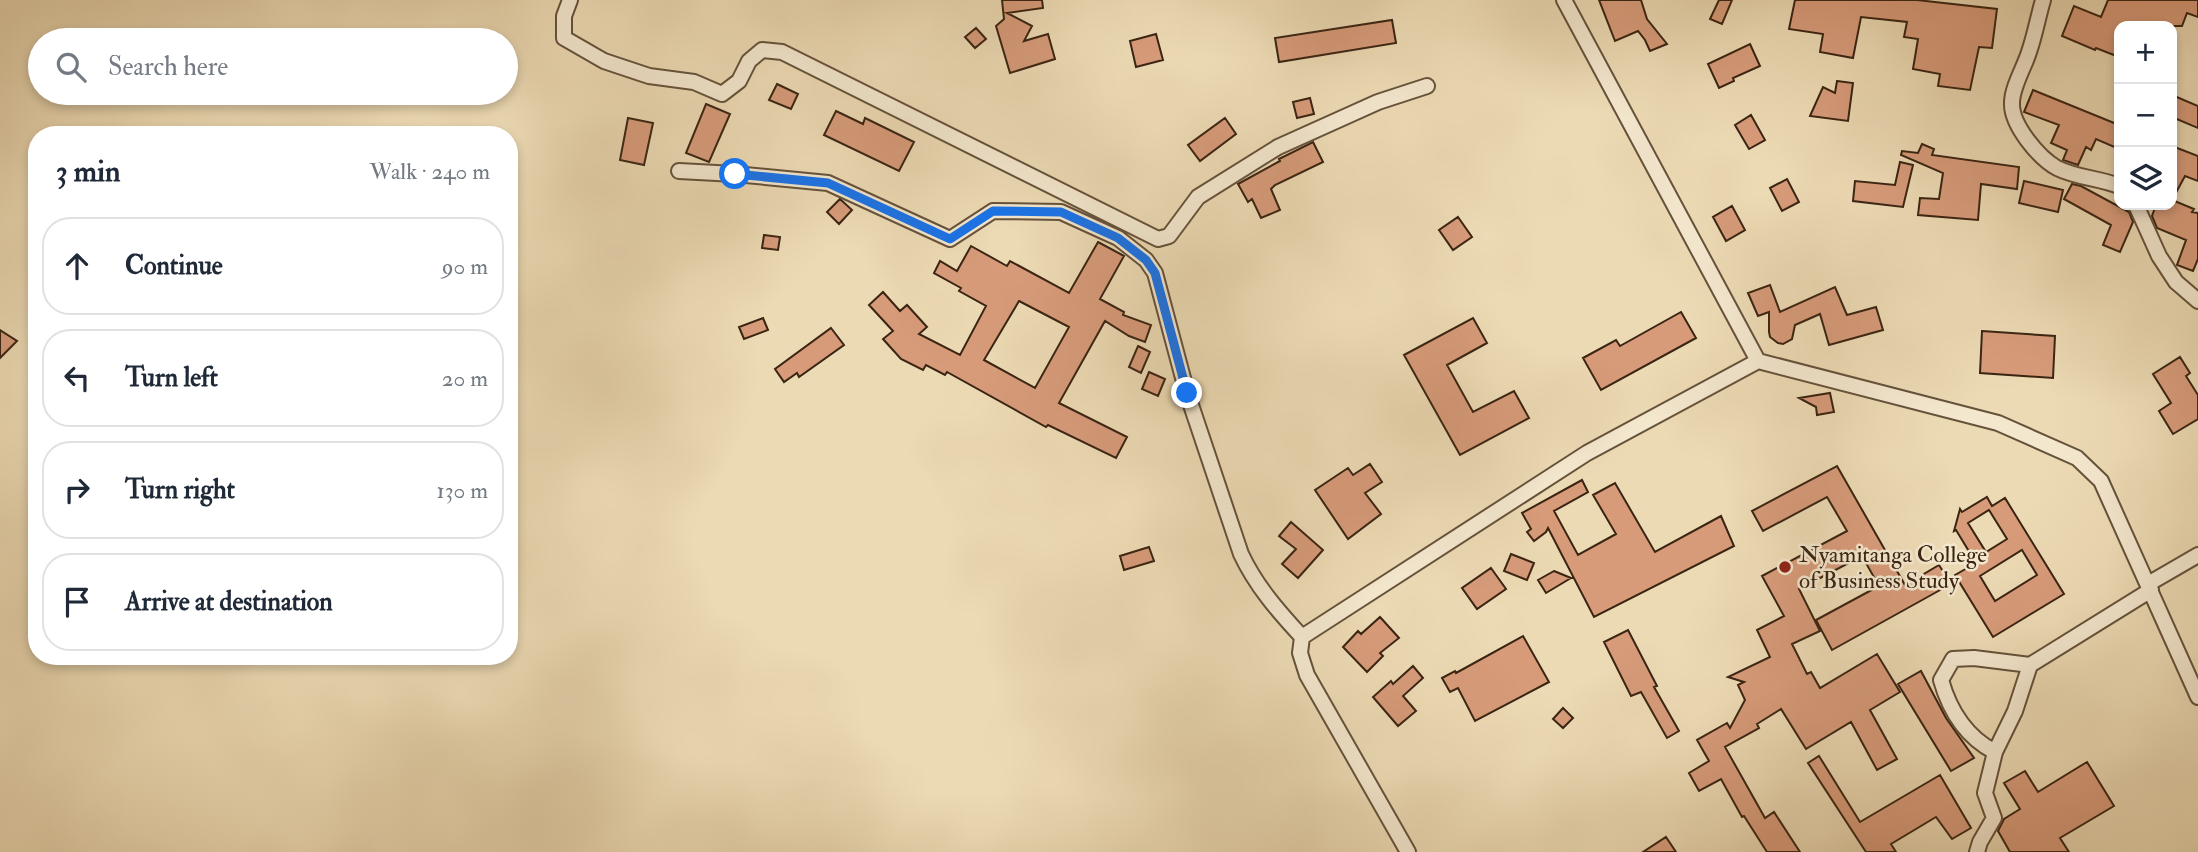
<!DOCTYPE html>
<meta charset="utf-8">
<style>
body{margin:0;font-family:"IM FELL Double Pica",serif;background:#f6f6f7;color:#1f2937}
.controls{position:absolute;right:21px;top:21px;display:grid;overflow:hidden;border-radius:14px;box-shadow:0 4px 10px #0003}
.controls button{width:63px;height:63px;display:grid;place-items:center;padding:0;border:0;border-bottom:2px solid #e0e1e3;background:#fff;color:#1f2937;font:35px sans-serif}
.stop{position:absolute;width:21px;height:21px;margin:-16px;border:5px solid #1a73e8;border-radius:50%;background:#fff}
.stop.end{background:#1a73e8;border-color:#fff;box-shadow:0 2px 7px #0008}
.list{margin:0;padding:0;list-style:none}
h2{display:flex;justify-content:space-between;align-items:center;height:91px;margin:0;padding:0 28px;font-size:30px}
h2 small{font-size:23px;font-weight:400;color:#747a83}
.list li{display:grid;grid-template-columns:46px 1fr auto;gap:21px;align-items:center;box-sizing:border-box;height:98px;margin:0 14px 14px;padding:0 14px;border:2px solid #e0e1e3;border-radius:28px}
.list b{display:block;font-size:26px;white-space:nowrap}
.list em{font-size:23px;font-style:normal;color:#747a83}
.icon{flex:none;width:38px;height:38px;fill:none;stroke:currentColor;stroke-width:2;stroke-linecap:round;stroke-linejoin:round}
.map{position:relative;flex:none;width:2198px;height:852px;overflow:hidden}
.search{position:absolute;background:#fff;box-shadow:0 4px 10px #0003;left:28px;top:28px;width:490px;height:77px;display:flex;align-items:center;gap:18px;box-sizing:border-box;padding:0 24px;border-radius:38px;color:#747a83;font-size:26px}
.panel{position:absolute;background:#fff;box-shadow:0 4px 10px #0003;left:28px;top:126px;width:490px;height:539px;border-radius:28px}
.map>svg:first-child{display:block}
.building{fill:#d79b7a;stroke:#3a2412;stroke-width:2;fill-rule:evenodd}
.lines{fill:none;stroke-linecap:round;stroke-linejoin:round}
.street-casing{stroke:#66523a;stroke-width:18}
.street{stroke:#f3e7ce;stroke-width:14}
.route{stroke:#1a73e8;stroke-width:9}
.poi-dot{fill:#8f2418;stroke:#f3e7ce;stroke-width:2.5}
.labels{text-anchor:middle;stroke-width:5;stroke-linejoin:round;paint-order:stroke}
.poi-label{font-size:23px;fill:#3a2412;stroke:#f3e7ce;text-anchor:start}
</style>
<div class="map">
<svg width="2198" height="852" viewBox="0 0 2198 852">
<rect width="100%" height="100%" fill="#ecdab4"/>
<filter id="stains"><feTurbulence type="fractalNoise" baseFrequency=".00286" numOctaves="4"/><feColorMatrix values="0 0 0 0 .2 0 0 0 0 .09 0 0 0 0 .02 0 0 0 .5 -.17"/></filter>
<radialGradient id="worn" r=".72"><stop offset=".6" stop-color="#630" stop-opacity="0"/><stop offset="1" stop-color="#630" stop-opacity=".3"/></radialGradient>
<path class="building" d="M1002,0H1042L1043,8L1007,13L1032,26L1024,41L1048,34L1055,59L1010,73L996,26L1004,19Z
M1599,0H1641L1647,19L1667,44L1650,51L1645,40L1638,31L1615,41Z
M1719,0H1732L1722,24L1710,19Z
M1795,0H1917L1997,9L1992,48L1979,47L1970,90L1938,86L1940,74L1913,69L1918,39L1904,37L1907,22L1861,17L1853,58L1820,52L1823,34L1789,29Z
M2108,0H2198V17L2187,13L2182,26H2119V57L2096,48L2095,50L2062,36L2074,6L2101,17Z
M1392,20L1396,43L1279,62L1275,38Z
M976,28L986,39L975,48L965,37Z
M1156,34L1163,60L1136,67L1130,41Z
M1750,44L1760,66L1733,78L1734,81L1719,88L1708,64Z
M1837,81L1853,83L1848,121L1810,116L1823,87L1835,93Z
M777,84L798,94L791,109L769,100Z
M2033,90L2119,125V149L2096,139L2091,150L2086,147L2078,165L2063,160L2067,150L2051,143L2059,125L2024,112Z
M2172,95L2198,106V128L2172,117Z
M1310,98L1314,114L1297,118L1293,102Z
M706,104L730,114L709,162L686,153Z
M836,111L863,124L865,118L914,142L899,171L824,135Z
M1751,115L1765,140L1749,149L1735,125Z
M628,118L653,123L644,165L620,160Z
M1225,118L1236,134L1200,161L1188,145Z
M1313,142L1323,162L1275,185L1271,189L1280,210L1261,218L1252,199L1248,202L1238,184L1280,161L1279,159Z
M1922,144L1934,149L1932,155L2019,167L2017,189L1981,184L1978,220L1918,215L1920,198L1939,199L1943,173L1901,155L1902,151L1918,153Z
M2172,146L2198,156V181L2185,176L2172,200Z
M1900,162L1913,165L1903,207L1853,201L1855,181L1895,185Z
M1787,179L1799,202L1782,211L1770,188Z
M2024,181L2063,190L2058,212L2019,203Z
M2072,184L2081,186L2129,212L2133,222L2120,252L2103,245L2111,225L2064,199Z
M840,199L852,210L839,224L827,212Z
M2172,200L2194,209L2192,212L2198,213V259L2193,271L2177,265L2186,240L2157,228L2152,216L2156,205H2172Z
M1732,206L1745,230L1726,241L1713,217Z
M1458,217L1472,237L1453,250L1439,230Z
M764,235L780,237L778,250L762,248Z
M1098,242L1124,256L1100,299L1124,312L1123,315L1151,325L1145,342L1129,336L1105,321L1059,403L1127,437L1116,458L1048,425L1046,427L947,372L945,375L926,365L923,370L901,359L883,339L893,331L869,305L883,292L900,311L907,305L927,327L919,334L960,355L986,306L959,291L961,288L934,273L940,261L957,271L971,246L1007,266L1010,261L1069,293ZM1019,301L1069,327L1035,388L984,360Z
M1770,285L1780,312L1835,287L1847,315L1876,307L1883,330L1829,345L1820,314L1795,325L1792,339L1783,344L1778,343L1770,337L1769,332V312L1758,316L1748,293Z
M1681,312L1696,338L1601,390L1583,358L1616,340L1620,346Z
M763,318L768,330L744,339L739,327Z
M1473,318L1487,343L1447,365L1473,412L1514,391L1529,418L1460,455L1404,355Z
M831,328L844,345L799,377L797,373L784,382L775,369Z
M0,330L17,341L0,358Z
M1982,331L2055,336L2053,378L1980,373Z
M1138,346L1150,352L1141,373L1129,367Z
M2180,357L2190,373L2186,376L2198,395V419L2173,434L2159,411L2171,403L2153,374Z
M1149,372L1165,379L1158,396L1142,389Z
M1830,393L1834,412L1817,415L1816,407L1799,398Z
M1370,464L1382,482L1365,493L1381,514L1348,539L1315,490L1348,468L1353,475Z
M1837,466L1905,585L1939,565L1951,584L1832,650L1816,620L1879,586L1862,556L1799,589L1820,631L1792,644L1807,674L1811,672L1820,688L1877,654L1900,692L1870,710L1897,759L1877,770L1851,722L1806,749L1781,709L1757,724L1759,728L1725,747L1765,818L1774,812L1800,852H1767L1744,816L1742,817L1721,779L1699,791L1689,773L1709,761L1697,740L1727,723L1730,728L1745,700L1738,685L1744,682L1728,677L1770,657L1757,630L1784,616L1762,576L1847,531L1827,497L1763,531L1752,511Z
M1582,480L1588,492L1554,511L1578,555L1616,534L1593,495L1615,483L1655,552L1721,516L1734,546L1594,617L1548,528L1546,532L1534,541L1527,532L1531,529L1522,513Z
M1987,497L1992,506L2005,498L2064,594L1993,637L1955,575L1976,563L1956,530L1954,531L1960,509L1962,512ZM1989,510L2007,539L1986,552L1968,523ZM2022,550L2037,575L1995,601L1980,576Z
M1291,522L1323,550L1298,578L1282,564L1296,549L1279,536Z
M1149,547L1154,561L1124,570L1120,556Z
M1511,554L1534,563L1527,580L1504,571Z
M1491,568L1506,589L1477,609L1462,588Z
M1554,571L1571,578L1546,593L1538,580Z
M1380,617L1399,638L1380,653L1383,656L1367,672L1343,647L1358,631L1361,634Z
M1628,630L1657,686L1654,687L1679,731L1667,738L1641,692L1631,696L1604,642Z
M1523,636L1549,682L1475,721L1458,688L1450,692L1442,678L1455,671L1456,673Z
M1413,666L1423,678L1403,696L1416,711L1398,726L1373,697L1391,681L1393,684Z
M1921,671L1946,718L1974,758L1951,771L1898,684Z
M1563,708L1573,718L1563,728L1553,719Z
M1819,756L1860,822L1940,775L1971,828L1952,839L1936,817L1891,844L1896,852H1866L1808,763Z
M2087,762L2114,806L2060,838L2069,852H2010L1998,831L2004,819L2020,809L2004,783L2025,771L2038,792Z
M1666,837L1676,852H1643Z"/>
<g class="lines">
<defs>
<path id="street" d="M570,0L564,16V38L604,61L649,76L694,82L722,94L739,81L749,61L762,50L782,52L1158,239L1169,236L1198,197L1278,147L1378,102L1427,86
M1564,0L1758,361L1998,423L2077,458L2101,481L2198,697
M2043,0C2038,17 2035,35 2029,52C2024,68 2012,87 2012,103C2011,125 2039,158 2057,168C2077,178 2099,178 2119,186
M679,171L735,174L828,183L950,239L993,211L1061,212L1118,238L1146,260L1155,273L1187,393L1241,554C1256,586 1278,611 1302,637L1300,653L1307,675L1408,852
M2136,205L2159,256L2176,282L2198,301
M2148,584L2198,555
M1302,637L1587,453L1758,361
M1995,752L2015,711L2030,665
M1977,852L1980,842L1994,818L1985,793L1995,752C1966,737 1950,712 1941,680L1953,659L1974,658L2030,665L2151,590"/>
</defs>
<use href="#street" class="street-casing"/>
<use href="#street" class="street"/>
</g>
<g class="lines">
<path class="route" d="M735,174L828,183L950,239L993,211L1061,212L1118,238L1146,260L1155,273L1187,393"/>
</g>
<circle class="poi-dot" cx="1785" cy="567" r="7"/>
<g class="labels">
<g class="poi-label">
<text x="1799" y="562">Nyamitanga College<tspan x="1799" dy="26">of Business Study</tspan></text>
</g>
</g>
<rect width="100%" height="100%" filter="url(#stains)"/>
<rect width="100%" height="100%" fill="url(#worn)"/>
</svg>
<div class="controls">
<button>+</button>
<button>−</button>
<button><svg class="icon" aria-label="layers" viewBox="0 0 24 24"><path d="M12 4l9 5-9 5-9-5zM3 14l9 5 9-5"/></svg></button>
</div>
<div class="stop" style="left:735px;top:174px"></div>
<div class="stop end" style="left:1187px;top:393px"></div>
<div class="search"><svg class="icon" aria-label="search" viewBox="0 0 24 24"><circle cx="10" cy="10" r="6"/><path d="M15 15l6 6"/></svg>Search here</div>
<section class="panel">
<h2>3 min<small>Walk · 240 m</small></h2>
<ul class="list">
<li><svg class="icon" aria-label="ahead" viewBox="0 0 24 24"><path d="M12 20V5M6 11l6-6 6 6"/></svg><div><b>Continue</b></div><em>90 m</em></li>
<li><svg class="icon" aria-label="left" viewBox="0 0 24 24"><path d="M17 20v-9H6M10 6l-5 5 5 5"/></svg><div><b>Turn left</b></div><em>20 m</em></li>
<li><svg class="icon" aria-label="right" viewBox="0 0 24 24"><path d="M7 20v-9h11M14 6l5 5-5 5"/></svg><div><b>Turn right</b></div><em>130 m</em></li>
<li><svg class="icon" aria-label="arrive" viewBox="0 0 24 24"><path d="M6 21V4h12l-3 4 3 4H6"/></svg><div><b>Arrive at destination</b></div></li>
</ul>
</section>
</div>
